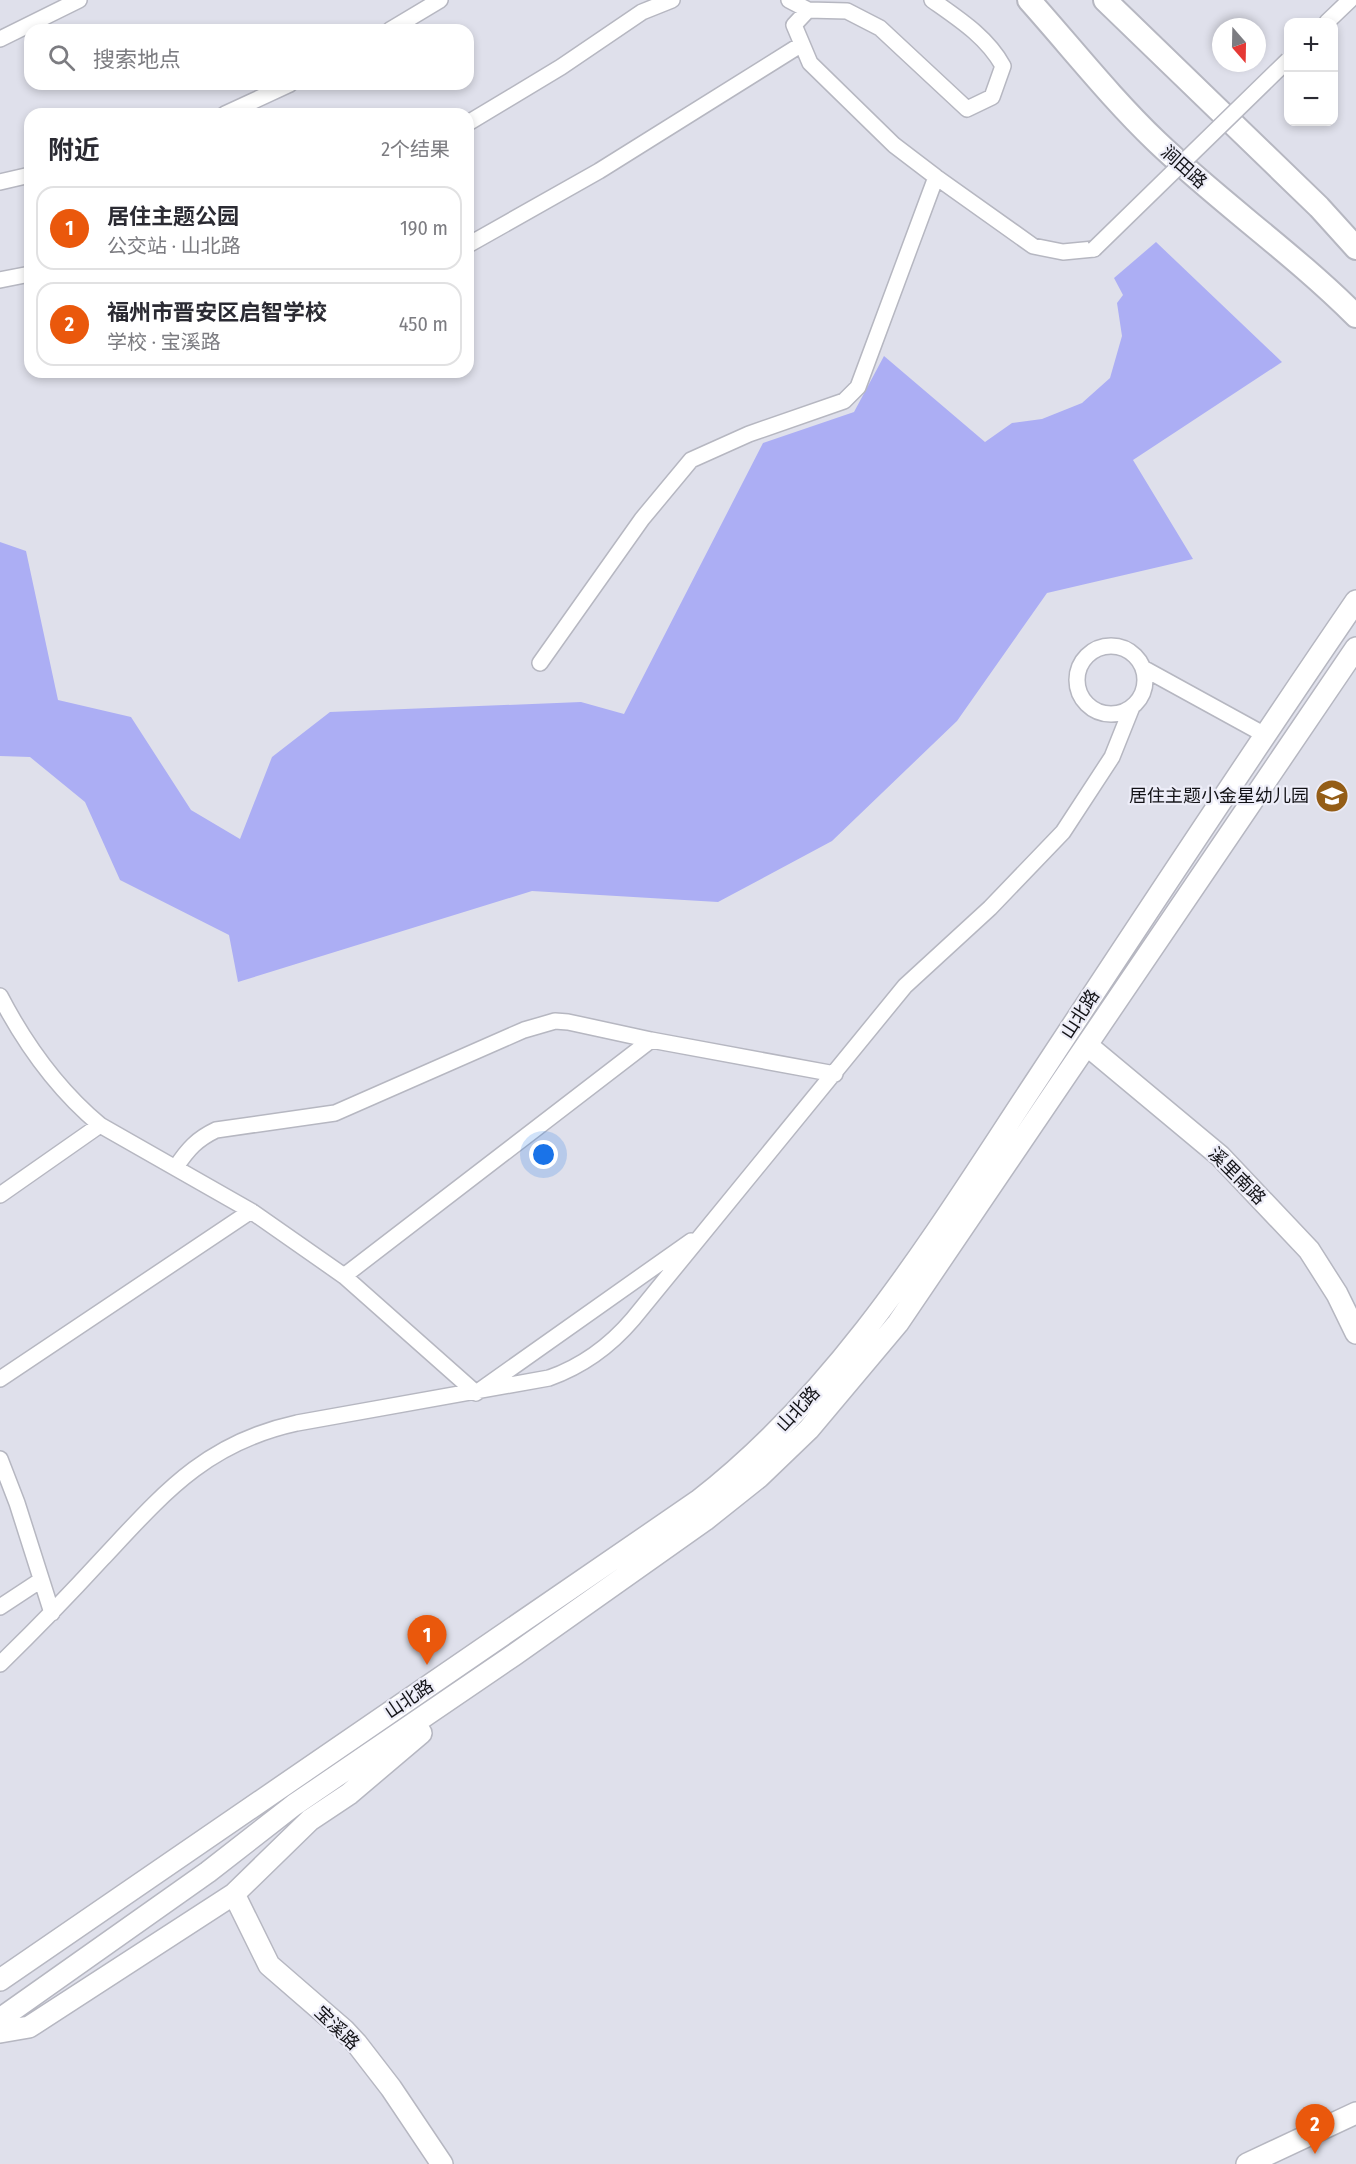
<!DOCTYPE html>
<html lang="zh">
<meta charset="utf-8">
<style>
body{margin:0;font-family:"Fira Sans Condensed","Noto Sans SC",sans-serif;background:#f7f7f7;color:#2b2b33}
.controls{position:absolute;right:18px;top:18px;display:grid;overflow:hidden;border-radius:12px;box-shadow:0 3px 9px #0003}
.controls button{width:54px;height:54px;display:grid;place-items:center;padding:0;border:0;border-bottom:2px solid #e1e1e2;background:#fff;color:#2b2b33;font:30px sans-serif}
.compass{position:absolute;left:1212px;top:18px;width:54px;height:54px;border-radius:50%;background:#fff;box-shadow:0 3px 9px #0003;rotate:160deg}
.you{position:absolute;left:544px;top:1155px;width:21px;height:21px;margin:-15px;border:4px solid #fff;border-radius:50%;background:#1a73e8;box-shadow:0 0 0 9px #1a73e833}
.badge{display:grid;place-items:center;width:39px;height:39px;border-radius:50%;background:#ea580c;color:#fff;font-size:20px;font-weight:700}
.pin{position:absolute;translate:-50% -50px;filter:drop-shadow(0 2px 3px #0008)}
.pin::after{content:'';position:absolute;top:32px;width:21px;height:18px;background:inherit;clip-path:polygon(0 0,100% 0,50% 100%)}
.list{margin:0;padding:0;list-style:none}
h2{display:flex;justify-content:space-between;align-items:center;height:78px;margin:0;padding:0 24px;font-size:26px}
h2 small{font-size:20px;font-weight:400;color:#7c7c81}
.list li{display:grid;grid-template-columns:39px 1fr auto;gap:18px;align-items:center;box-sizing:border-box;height:84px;margin:0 12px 12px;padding:0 12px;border:2px solid #e1e1e2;border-radius:18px}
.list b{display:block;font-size:22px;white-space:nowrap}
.list p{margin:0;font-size:20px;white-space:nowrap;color:#7c7c81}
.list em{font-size:20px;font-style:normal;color:#7c7c81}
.icon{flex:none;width:33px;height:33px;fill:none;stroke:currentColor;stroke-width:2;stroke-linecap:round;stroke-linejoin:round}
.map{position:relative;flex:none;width:1356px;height:2164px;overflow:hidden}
.search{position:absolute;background:#fff;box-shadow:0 3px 9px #0003;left:24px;top:24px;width:450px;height:66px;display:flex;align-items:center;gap:15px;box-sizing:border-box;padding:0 21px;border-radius:18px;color:#7c7c81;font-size:22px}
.panel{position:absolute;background:#fff;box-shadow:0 3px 9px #0003;left:24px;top:108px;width:450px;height:270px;border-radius:18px}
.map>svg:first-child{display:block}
.green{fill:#acaef4}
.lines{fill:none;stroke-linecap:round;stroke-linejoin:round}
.street-casing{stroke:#b6b7c1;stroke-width:18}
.secondary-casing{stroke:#b6b7c1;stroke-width:24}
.primary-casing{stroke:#b6b7c1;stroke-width:26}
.street{stroke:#fff;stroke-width:15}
.secondary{stroke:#fff;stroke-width:21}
.primary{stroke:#fff;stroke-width:22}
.street-bridge-casing{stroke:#b6b7c1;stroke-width:18;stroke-linecap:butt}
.street-bridge{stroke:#fff;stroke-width:15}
.labels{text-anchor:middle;stroke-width:4.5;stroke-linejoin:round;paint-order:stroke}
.street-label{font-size:18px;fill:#121216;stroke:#ededf8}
.poi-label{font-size:18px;fill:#121216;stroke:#ededf8;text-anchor:end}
</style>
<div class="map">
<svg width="1356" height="2164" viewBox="0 0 1356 2164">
<rect width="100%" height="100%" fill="#dfe0eb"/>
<path class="green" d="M1156,242L1282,362L1133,460L1193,559L1047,593L957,721L832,841L718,902L532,891L238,982L229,935L120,880L85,802L30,757L0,756V542L26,551L58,700L131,717L191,810L240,839L272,757L330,712L581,702L624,714L763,443L854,412L884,356L985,442L1012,423L1042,419L1082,403L1110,378L1122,336L1117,303L1123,295L1114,278Z"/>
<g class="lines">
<defs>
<path id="street" d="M789,0L808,10
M932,0C959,19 987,37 1003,66L992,97L967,109L880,28L847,11L808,10L794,25L810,63L894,145L936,177L1033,246L1063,252L1094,249
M1327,22L1350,0
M390,30L440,0
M0,39L79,0
M225,114L290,84
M468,123L561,67L642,12L672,0
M0,182L30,175
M468,245L599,171L802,44
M0,280L30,274
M1077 680a34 34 0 1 1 68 0a34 34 0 1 1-68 0Z
M540,663L642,519L691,460L749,434L844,401L858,387L936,177
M1143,668L1265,735
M0,996C25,1044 58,1090 100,1125L251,1211L344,1276L476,1393L691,1241
M176,1167C188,1149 197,1139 216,1130L335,1113L524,1030L555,1021L568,1022L651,1040L835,1074
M0,1195L100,1125
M344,1276L651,1040
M0,1379L251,1211
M0,1459L17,1503L52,1613
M0,1607L41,1580
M0,1664C35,1630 69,1595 102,1559C163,1494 205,1443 297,1423L549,1378C583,1366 610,1346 633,1319L905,986L990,908L1063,832L1112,757L1132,707"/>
<path id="secondary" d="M1088,1046L1220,1156L1309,1250L1337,1294L1356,1333
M234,1894L269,1965L344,2030L357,2044L391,2088L442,2164
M0,1980L698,1501C843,1389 938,1229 1038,1078C1143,918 1248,759 1356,601
M0,2019L208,1872L294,1805L514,1655L705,1520L759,1477L809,1429L898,1323L1356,648
M0,2032L29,2027L234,1894L310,1820L349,1794L421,1733
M1247,2164L1356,2113"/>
<path id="primary" d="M1029,0C1071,47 1111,98 1157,142C1221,203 1294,254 1356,316
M1105,0L1319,207L1356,248"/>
</defs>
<use href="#street" class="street-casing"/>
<use href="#secondary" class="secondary-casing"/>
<use href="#primary" class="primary-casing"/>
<use href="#street" class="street"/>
<use href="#secondary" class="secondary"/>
<use href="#primary" class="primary"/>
<defs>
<path id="street-bridge" d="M1094,249L1288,60"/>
</defs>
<use href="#street-bridge" class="street-bridge-casing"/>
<use href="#street-bridge" class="street-bridge"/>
</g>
<defs>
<symbol id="school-disc" viewBox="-11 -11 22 22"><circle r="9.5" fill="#945d16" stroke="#ededf8"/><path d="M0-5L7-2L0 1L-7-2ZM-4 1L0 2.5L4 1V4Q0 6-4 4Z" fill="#fff"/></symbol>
</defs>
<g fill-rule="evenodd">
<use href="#school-disc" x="1313" y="777" width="38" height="38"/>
</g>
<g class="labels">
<g class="street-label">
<text transform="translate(1184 167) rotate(42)" y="6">涧田路</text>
<text transform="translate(1080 1014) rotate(-57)" y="6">山北路</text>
<text transform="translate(1237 1176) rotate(45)" y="6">溪里南路</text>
<text transform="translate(798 1409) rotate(-47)" y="6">山北路</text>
<text transform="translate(409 1699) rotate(-34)" y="6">山北路</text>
<text transform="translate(337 2028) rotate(44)" y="6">宝溪路</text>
</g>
<g class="poi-label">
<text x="1309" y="802">居住主题小金星幼儿园</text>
</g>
</g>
</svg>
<div class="controls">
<button>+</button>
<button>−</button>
</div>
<svg class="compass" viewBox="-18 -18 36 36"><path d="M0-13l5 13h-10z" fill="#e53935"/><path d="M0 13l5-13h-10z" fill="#7c7c81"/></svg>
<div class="you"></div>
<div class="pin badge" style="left:427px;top:1665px">1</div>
<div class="pin badge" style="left:1315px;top:2154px">2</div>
<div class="search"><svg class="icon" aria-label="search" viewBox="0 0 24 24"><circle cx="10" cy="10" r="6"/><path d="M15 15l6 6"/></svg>搜索地点</div>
<section class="panel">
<h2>附近<small>2个结果</small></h2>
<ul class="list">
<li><span class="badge">1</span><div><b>居住主题公园</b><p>公交站 · 山北路</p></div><em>190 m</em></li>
<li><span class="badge">2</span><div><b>福州市晋安区启智学校</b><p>学校 · 宝溪路</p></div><em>450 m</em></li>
</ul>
</section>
</div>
